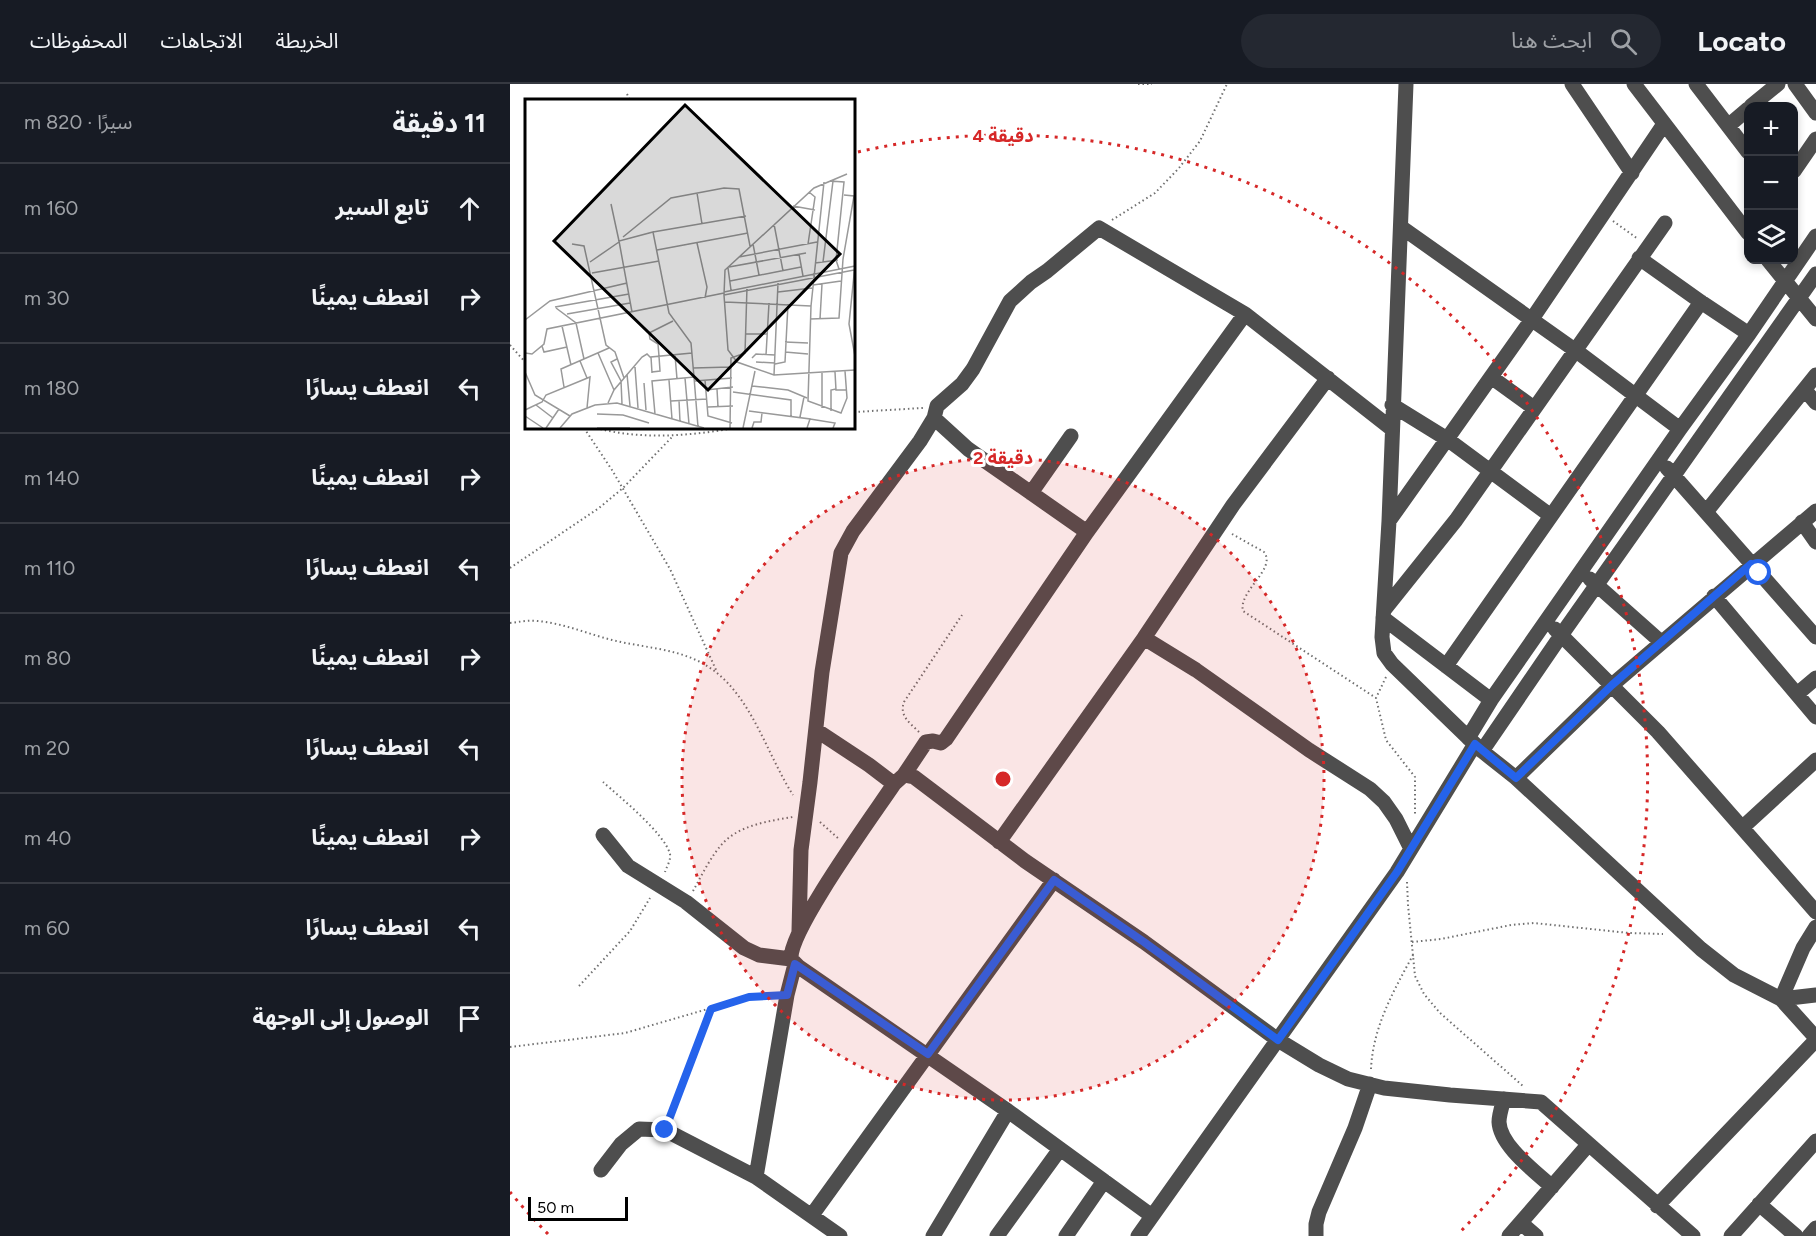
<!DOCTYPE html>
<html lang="ar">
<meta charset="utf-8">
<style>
body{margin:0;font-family:Figtree,"Noto Sans Arabic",sans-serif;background:#242831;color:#f1f3f6;direction:rtl}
.controls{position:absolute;right:18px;top:18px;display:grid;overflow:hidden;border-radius:12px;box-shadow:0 3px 9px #0003}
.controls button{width:54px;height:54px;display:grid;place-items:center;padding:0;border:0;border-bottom:2px solid #363941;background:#171b24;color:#f1f3f6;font:30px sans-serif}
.scale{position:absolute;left:18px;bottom:15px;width:100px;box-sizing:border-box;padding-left:6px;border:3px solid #000;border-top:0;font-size:16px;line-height:21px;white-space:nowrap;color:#000;-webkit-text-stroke:4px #fff;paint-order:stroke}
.stop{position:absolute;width:18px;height:18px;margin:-14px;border:4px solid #2563eb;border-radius:50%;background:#fff}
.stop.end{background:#2563eb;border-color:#fff;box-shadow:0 2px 6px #0008}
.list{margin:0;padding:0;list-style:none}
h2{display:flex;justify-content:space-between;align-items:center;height:78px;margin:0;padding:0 24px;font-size:26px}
h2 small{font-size:20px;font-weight:400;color:#9ea1a6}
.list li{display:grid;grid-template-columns:39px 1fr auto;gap:18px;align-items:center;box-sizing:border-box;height:90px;padding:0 24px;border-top:2px solid #363941}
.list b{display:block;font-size:22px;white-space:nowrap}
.list em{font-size:20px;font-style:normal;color:#9ea1a6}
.icon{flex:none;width:33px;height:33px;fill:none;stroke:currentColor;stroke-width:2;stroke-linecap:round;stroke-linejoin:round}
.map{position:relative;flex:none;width:1306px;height:1152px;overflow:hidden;direction:ltr}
header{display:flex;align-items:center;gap:36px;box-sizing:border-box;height:84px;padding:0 30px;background:#171b24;border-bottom:2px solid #363941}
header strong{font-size:28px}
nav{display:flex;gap:33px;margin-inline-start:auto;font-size:21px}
.search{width:420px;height:54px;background:#242831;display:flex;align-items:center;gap:15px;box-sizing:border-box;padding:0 21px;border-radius:33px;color:#9ea1a6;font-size:22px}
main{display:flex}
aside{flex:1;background:#171b24}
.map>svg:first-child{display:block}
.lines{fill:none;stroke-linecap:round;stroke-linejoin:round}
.path{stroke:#707070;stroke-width:2;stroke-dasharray:1.5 3;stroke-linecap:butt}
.minor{stroke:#4e4e4e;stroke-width:15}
.route{stroke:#2563eb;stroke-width:8}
.ring{fill:none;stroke:#d62828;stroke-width:3;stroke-dasharray:3 6}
.inset-road{fill:none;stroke:#999;stroke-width:1.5}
.view{fill:#000;fill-opacity:0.15;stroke:#000;stroke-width:3}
.inset-edge{fill:none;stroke:#000;stroke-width:3}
.centre{fill:#d62828;stroke:#fff;stroke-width:3}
.ring-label{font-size:18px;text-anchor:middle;font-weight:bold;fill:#d62828;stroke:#fff;stroke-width:6;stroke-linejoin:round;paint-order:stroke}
</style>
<header>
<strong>Locato</strong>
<div class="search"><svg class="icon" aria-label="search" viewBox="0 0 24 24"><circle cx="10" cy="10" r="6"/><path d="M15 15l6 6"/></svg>ابحث هنا</div>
<nav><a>الخريطة</a><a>الاتجاهات</a><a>المحفوظات</a></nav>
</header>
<main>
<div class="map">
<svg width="1306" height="1152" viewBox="0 0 1306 1152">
<rect width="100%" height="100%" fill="#fff"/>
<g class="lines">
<path class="path" d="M628,0H642
M117,10L120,16
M602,136L645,109L669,84L690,57L717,0
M1103,137L1128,155
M0,261L16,279
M344,328L413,324
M74,344L102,386L160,485L207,588
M86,344C131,356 179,352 225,344
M722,450L754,468C767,485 728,507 733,527L866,614
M0,484L89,424L113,404L163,352
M0,539C9,538 18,536 27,537C53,539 78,550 102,556C130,563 160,564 186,576C239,600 254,666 283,711
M876,593L866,614L876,656L905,693V730
M409,648C400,639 389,632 394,618L452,531
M93,698C110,713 155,750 160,770C161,776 157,782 155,788
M310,738L330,756
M897,798L898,821L905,892L914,910L930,929L1013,1002
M183,807C192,791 201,772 213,759C230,741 259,737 283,733
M902,858L931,855L1001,841L1024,839L1119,849L1153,850
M69,902L120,847L140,814
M0,963L115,949L239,913L262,911
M861,985C863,943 883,908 903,871
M160,1033L201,926"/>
<path class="minor" d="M896,0L879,437L872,553L874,569L882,580L972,667L1006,694L1191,865L1224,891L1271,915L1306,911
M1062,0L1122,89
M1124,0L1238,149
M1186,0L1238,68
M1285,0L1306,29
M1241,22L1268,0
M1218,42L1238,25
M1284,87L1306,55
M891,143L1069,269L1170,345
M1129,174L1191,218L1239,250
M1258,176L1306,235
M981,293L1024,324
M1295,306L1306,319
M882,321L937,355L1041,432
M424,334L458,365L577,448
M1157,384L1306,553
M521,409L561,352
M1196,428L1306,291
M879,437L1022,235L1154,40
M1292,438L1306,458
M1080,495L1151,558
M1204,512L1306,633
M874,526L946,436L1155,139
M873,534L981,616
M1045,545L1148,648L1306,828
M634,554L686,586L799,666L860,705L874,718L886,735L901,765
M936,582L1191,218
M1287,610L1306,594
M306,646L359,681L384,700
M958,654L981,616L1170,345L1239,250L1306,152
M972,667L1052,550L1306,190
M394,691L416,658L423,657L431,659L436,655L577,448L735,230
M1006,694L1102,601L1306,427
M1233,743L1306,676
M93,751L118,782L176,818L234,864L249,871L281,875
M489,758L634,554L723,421L818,294
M1306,843L1293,864L1271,915L1306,954
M289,847L291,766L300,698L312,588L331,469L343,447L410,357L424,334L427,322L452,300L463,285L500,217L521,198L537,187L589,144L735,230L882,345
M994,1015C992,1022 989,1031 989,1038C990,1062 1026,1088 1042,1103
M91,1086L111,1060L129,1045L155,1046L246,1093L330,1152
M246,1093L277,911L285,880
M1249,1120L1286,1152
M1147,1122L1306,956
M302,1131L544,796
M642,1132L498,1027L289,883L281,875C279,846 364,730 384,700L394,691L404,693L515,777L634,858L768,956L809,981L838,995L874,1004L940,1011L1031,1018L1183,1152
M1011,1139L1026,1152
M423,1152L498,1027
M487,1152L550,1065
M556,1152L594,1097
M628,1152L887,788L965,660
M806,1152V1140L809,1128L845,1044L860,1000
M999,1152L1078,1061
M1221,1152L1306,1057
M1299,1152L1306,1144"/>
</g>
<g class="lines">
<path class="route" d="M155,1046L201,925L239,913L277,911L285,880L418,970L544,796L634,858L768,956L887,788L965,660L1006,694L1102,601L1241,480L1249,489"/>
</g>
<circle cx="493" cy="695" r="321" fill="#d62828" fill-opacity=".12"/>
<g class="ring">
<circle cx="493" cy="695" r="321"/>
<path d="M38 1150A643 643 0 0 1 0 1108M348 68A643 643 0 0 1 948 1150"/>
</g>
<g transform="translate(15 15)">
<rect width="330" height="330" fill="#fff"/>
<path class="inset-road" d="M322,75L289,89L200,171L199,196L203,251L212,263L249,276L330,271M305,82L319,83L311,161L314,170M299,83L286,207L283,302L316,314L322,299L320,272M172,94L177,125M86,105L94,142M268,107L290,111M249,125L258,172M128,133L221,117M98,138L146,99L199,89L214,90L225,147M172,144L182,188L180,199M47,145L59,147L81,246L90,253L99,279M228,145L234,176M283,145L290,98L284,93M132,151L223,134M274,155L278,177M214,158L292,143M65,163L94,143M298,163L308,82M290,164L313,161M330,166L324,225L330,257M204,168L281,154M203,169L206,191M67,174L134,162M205,182L276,168M288,186L316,182M199,193L330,167M253,193L287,189M199,196L329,171M200,203L286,207M30,208L104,195M31,209L51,224L59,260M107,213L94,142L128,133L144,214L166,244L169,278M42,215L105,204M285,220L314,219L318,160L329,97L319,96M295,220L297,185M0,221L25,202L102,184M37,227L46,266M221,235H242M260,243L283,244M17,247L19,253L42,248M260,253L283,255M0,254L7,255L19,245L22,230L199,194M73,254L89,291M150,256L152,280M241,256L244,204M227,259L231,255L250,256M92,260L86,263L96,282L97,305M55,262L62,279M231,263L250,264M250,265L260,263L263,205M110,268L113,309M168,269L206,268M0,273L10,296L45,317M127,273L135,272L134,257L133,245L125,240L124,234L148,222M310,273L311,291H322M127,274L126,258L167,254M297,274V309M102,275L105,307M249,276L253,184M160,279L164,325M144,281L147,320M180,281L183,317L207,324M170,282L207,279M119,284L121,311M227,287L263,291L282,299M39,288L36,270L84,249M192,290L193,308M181,291L208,288M208,293L266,301V317M154,301L155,323M146,302L182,300M83,304L89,291L117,258L122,255L126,259M11,306L28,319M183,308L208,307M0,311L17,303L21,296L65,278L62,309M224,312L285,320L282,329M306,312V291L311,290M72,315L98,316L124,324M130,315L127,282L169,278L173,328M0,317L18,329M275,318L279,298M285,320L310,324L308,329M21,329L34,310M35,329L47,315L70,306L92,304L179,329M72,329H105M205,329L206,259L220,254L222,188M218,329L230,272M227,329L229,323H236L237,314"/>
<path class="view" d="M160,6L315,155L183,291L29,142Z"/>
<rect width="330" height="330" class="inset-edge"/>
</g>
<circle cx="493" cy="695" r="9" class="centre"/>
<g class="ring-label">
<text x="493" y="58">4 دقيقة</text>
<text x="493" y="380">2 دقيقة</text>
</g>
</svg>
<div class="controls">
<button>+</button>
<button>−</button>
<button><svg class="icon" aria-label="layers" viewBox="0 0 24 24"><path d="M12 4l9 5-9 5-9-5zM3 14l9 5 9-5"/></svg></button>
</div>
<div class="scale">50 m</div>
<div class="stop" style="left:1249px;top:489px"></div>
<div class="stop end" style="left:155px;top:1046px"></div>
</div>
<aside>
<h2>11 دقيقة<small>سيرًا · 820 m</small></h2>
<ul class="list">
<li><svg class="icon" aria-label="ahead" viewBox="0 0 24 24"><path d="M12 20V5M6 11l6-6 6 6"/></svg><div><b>تابع السير</b></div><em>160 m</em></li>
<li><svg class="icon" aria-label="right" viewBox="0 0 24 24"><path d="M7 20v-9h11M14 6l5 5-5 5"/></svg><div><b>انعطف يمينًا</b></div><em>30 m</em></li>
<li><svg class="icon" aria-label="left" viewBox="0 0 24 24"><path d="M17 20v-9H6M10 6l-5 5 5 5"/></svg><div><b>انعطف يسارًا</b></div><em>180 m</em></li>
<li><svg class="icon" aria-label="right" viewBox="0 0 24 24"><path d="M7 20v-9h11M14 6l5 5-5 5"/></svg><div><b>انعطف يمينًا</b></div><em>140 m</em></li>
<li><svg class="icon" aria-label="left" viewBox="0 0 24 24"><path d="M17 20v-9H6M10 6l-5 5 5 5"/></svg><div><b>انعطف يسارًا</b></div><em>110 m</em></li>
<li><svg class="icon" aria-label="right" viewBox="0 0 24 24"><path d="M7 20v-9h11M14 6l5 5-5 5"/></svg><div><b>انعطف يمينًا</b></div><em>80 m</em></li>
<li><svg class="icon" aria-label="left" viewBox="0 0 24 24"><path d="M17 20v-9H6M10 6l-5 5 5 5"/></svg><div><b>انعطف يسارًا</b></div><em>20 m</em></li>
<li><svg class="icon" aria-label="right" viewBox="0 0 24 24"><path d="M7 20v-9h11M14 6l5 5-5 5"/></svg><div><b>انعطف يمينًا</b></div><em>40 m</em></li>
<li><svg class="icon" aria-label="left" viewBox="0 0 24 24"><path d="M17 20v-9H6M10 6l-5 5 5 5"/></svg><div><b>انعطف يسارًا</b></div><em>60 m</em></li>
<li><svg class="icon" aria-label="arrive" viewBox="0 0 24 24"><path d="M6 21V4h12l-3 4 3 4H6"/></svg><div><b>الوصول إلى الوجهة</b></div></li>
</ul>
</aside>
</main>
